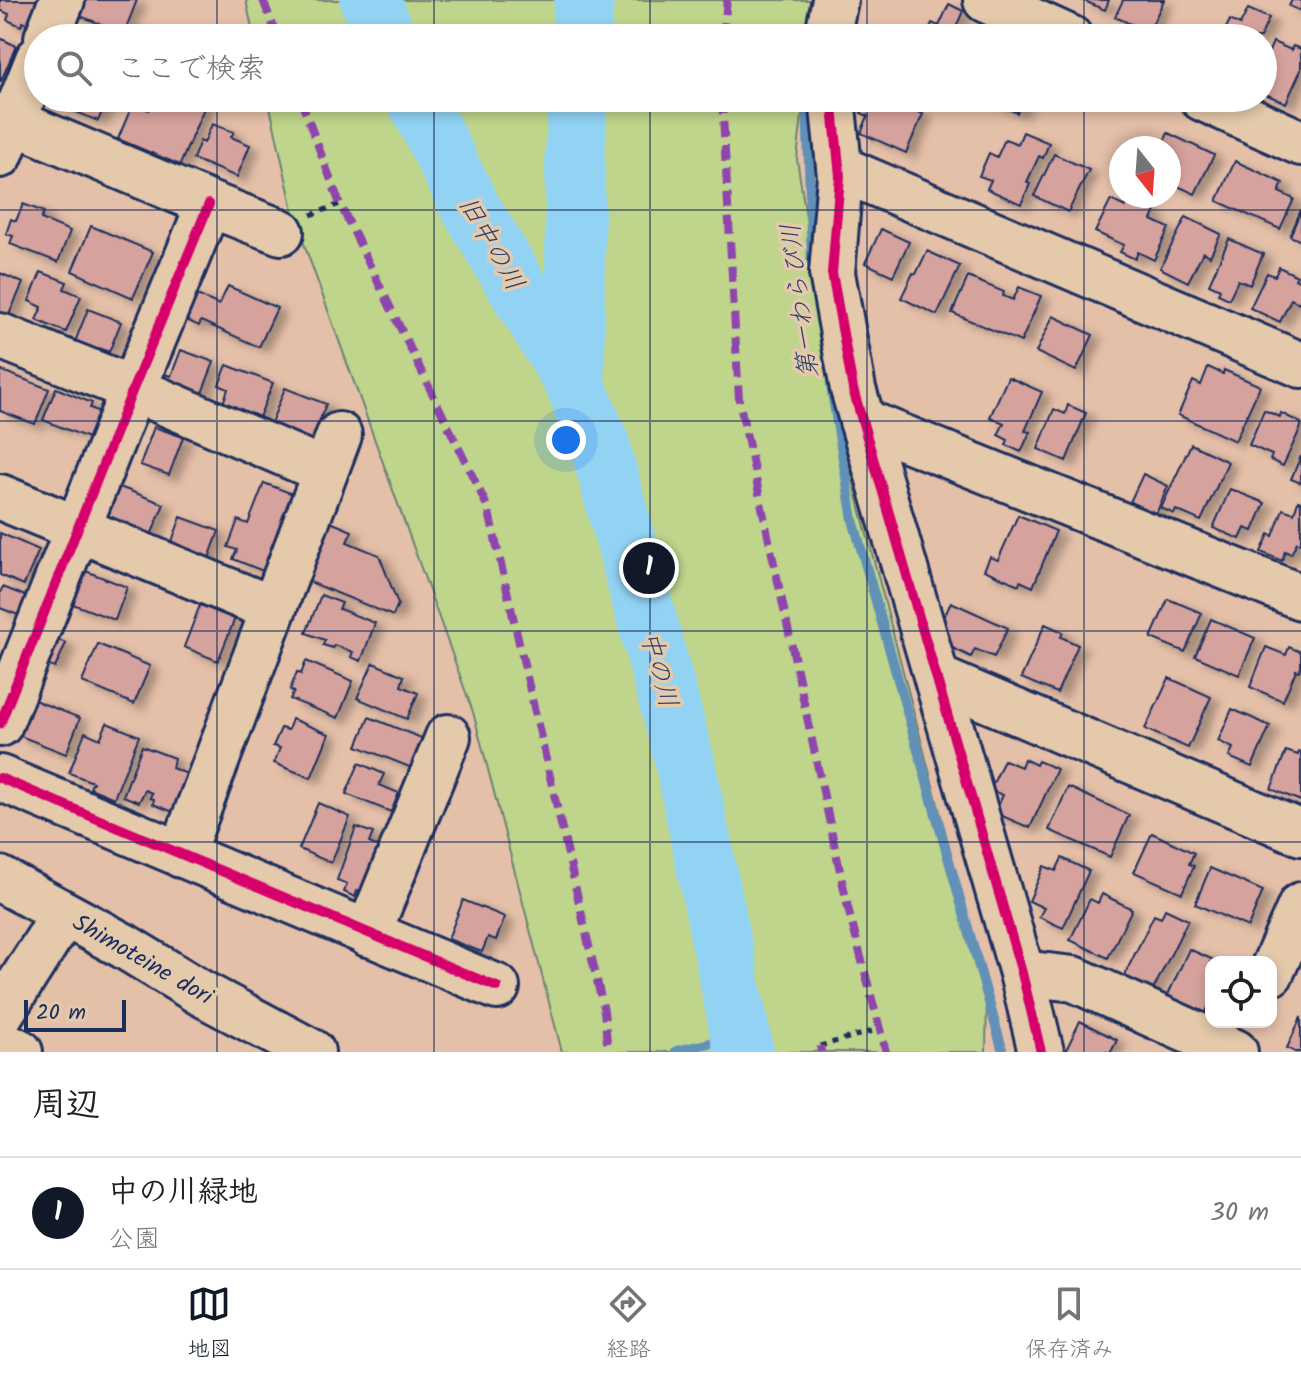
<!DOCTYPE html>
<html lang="ja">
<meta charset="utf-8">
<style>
body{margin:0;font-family:Kalam,"Klee One",sans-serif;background:#f2f2f2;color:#202124}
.controls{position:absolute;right:24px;bottom:24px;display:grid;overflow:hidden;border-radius:16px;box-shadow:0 4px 12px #0003}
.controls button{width:72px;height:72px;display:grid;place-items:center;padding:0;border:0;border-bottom:2px solid #e0e0e0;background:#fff;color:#202124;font:40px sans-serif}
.compass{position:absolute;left:1109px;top:136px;width:72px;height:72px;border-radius:50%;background:#fff;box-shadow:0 4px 12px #0003;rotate:163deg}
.scale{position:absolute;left:24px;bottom:20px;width:102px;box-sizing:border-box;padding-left:8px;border:4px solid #1b2f5e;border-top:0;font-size:22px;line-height:28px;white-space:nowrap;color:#1b2f5e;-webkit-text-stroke:6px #e4c9ab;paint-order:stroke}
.you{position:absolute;left:566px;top:440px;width:28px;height:28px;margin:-20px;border:6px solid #fff;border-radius:50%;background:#1a73e8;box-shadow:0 0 0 12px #1a73e833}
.badge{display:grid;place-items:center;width:52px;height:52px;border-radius:50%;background:#111827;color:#fff;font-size:26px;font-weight:700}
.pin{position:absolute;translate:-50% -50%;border:4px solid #fff;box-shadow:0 2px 8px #0006}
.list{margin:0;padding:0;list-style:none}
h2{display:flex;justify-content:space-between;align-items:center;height:104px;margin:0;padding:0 32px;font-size:34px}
h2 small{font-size:26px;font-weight:400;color:#757577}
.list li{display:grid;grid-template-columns:52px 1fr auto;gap:24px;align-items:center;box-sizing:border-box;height:112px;padding:0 32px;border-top:2px solid #e0e0e0}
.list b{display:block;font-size:30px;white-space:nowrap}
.list p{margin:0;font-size:26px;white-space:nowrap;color:#757577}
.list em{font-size:26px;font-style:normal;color:#757577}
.icon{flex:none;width:44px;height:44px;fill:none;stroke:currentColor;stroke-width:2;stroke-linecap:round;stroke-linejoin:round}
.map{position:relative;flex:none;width:1301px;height:1052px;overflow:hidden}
.search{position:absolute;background:#fff;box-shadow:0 4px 12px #0003;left:24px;right:24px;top:24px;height:88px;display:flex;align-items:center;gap:20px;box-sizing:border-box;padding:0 28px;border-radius:44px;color:#757577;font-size:30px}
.sheet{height:216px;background:#fff}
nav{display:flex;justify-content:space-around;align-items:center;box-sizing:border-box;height:112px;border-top:2px solid #e0e0e0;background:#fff;font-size:22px;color:#757577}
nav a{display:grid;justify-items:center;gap:4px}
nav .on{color:#111827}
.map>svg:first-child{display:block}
.green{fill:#bed58b;stroke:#6c8274;stroke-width:2}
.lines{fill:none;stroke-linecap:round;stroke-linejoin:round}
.stream{stroke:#6291b8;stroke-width:10}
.river{stroke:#92d3f4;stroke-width:60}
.building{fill:#d6a29d;stroke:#1b2f5e;stroke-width:2;filter:url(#shadow)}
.minor-casing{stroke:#1b2f5e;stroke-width:50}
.major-casing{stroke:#1b2f5e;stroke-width:50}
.path{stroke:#1b2f5e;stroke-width:5;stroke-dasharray:6 6;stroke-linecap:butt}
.minor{stroke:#e4c9ab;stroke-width:44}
.major{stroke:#e4c9ab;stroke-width:44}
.quiet{stroke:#8e44ad;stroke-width:8;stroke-dasharray:16 8;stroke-linecap:butt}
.cycleway-casing{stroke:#e4c9ab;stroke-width:15}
.cycleway{stroke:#d6006c;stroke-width:10}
.grid{fill:none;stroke:#1b2f5e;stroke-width:2;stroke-opacity:0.55}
.labels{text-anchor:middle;stroke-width:7;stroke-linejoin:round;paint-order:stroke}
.street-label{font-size:24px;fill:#1b2f5e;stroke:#e4c9ab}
.water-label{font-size:26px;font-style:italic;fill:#273f6d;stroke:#e4c9ab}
</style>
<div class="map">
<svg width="1301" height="1052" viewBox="0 0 1301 1052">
<defs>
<filter id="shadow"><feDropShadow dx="9" dy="5" stdDeviation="4" flood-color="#0004"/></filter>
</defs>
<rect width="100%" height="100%" fill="#e5c0a9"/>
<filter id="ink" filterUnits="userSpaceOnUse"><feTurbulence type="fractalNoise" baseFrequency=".0125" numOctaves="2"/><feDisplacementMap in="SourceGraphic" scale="16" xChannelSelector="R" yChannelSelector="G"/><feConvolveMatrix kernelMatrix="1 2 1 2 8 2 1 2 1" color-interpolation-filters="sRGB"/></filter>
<g filter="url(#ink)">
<path class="green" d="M246,0H815L810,38H254Z
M268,98H804L797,159L838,424L987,991L986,1052H562L473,712L295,219Z"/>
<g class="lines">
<path class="stream" d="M807,98L812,264
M831,386L853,520L1003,1052
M676,1051L740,1036"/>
<path class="river" d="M370,0L387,38
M581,38L584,0
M416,98L469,205L575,384
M578,98L575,155V384L599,442L684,758L744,1052"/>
</g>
<path class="building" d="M0,0H37L36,3L42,6L33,26L23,22L21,26L7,20L9,14L0,10Z
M77,0H137L124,33L72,13Z
M1082,0H1109L1105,10Z
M1123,0H1164L1150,29L1146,27L1144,30L1115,17Z
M1292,0H1301V11L1289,6Z
M949,4L963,11L954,32L965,38H926L932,23L939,26Z
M1248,9L1269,18L1260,38H1221L1230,20L1240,25Z
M80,29L102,38H76Z
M0,38L16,46L1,81H0Z
M1273,42L1291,50L1293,46L1301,49V70L1286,103L1263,93V86L1269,72L1263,69V65Z
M51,98H108L98,121L50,101Z
M154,98H200L207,101L180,165L118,139L133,103L149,110Z
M867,98H899L897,102L923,114L906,153L861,133L868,116L861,113Z
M985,98H1024L1017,113Z
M212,124L234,132L231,137L250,145L237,177L193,159L200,141L204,143Z
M1023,132L1049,143L1043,158L1039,156L1027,182L1030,184L1021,204L987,189L991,180L979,176L989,153L997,157L1005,139L1018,144Z
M1168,133L1214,155L1195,194L1169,182V148H1161Z
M1054,154L1089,170L1068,212L1034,196Z
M1235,161L1283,183L1279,192L1294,199L1280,229L1217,201Z
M1129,198L1156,211L1152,220L1169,228L1154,260L1138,252L1135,259L1120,252L1124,245L1095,232L1111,200L1125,207Z
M23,204L44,212L41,219L70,231L58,262L10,244L13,236L6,234L11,219L16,221Z
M1301,210V241L1290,236Z
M1186,217L1221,234L1210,256L1203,252L1188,282L1160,268Z
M91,226L153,252L133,298L72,271Z
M881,229L909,242L893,276L865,263Z
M1229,239L1263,254L1250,285L1238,280L1229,299L1218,294L1220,289L1209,284Z
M927,251L960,266L937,315L901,298L913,273L916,274Z
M1279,267L1297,276L1295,279L1301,282V299L1299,303L1291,299L1280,322L1250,308L1267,273L1275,276Z
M41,272L67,282L64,289L81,296L66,332L36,320L42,307L29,301Z
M0,273L23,283L8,317L0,313Z
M968,277L1004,292L1003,296L1013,300L1019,287L1041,296L1021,342L952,313Z
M228,286L277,308L259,347L201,321L199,326L182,318L193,293L219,305Z
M88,309L121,322L109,352L99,348L97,356L73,347Z
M1053,316L1093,335L1076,371L1036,352Z
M181,350L214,362L200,398L162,383L165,374L171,376Z
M227,365L273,383L258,420L222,406L228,389L219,385Z
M1208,367L1223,374L1224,370L1260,386L1235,441L1178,415L1193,381L1201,385Z
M0,370L49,389L35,424L0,411Z
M1008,377L1042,392L1025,431L1030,432L1021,452L1006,445L1008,440L998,435L1004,423L990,417Z
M56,388L92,403L90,408L104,414L93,440L43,420Z
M285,388L326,404L309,447L268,431Z
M1068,405L1086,413L1066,461L1038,449L1054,409L1065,414Z
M1264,410L1280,417L1281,413L1301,423V427L1283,466L1270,460L1272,455L1249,445Z
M154,427L183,437L169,475L140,465Z
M1191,444L1228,462L1201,521L1176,510L1174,514L1161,508Z
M1301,456V483L1291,479Z
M1143,474L1168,486L1156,514L1130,502Z
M264,483L298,496L268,573L233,559L237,550L228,547L238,520L248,524Z
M117,486L164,504L150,538L104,520Z
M1230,489L1265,503L1253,531L1245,528L1240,539L1213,528Z
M1298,501L1301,502V544L1297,542L1291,554L1285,551L1282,561L1261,552L1269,534L1273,536L1283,509L1294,513Z
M1018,515L1056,531L1033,587L1020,581L1019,585L984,570L990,557L998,560Z
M181,517L219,531L205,569L169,549Z
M328,521L352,531L347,542L379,555L398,604L393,616L305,580Z
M0,533L39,550L24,585L0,575Z
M83,570L127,587L115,620L70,603Z
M3,587L28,597L21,616L0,608V592Z
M321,595L342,603L339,609L375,623L361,661L351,657L353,652L334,645L333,648L323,645L325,640L306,633Z
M1168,599L1202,613L1185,652L1151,638Z
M951,602L1008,628L994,657L975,649L971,657L944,644L938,631Z
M200,605L235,618L218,661L184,647Z
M1211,619L1255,638L1239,675L1195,656Z
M1045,624L1063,632L1061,637L1078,645L1057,693L1021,678Z
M51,637L66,643L55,668L41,663Z
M98,644L150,666L134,704L82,682Z
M1266,647L1286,655L1289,647L1301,652V666L1299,671L1296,670L1283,701L1250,687Z
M306,661L353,681L338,718L290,699L294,692L290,690L297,672L301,674Z
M373,663L404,676L401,686L418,693L407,719L357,698Z
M1169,678L1211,697L1188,748L1145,729Z
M29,698L80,718L66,754L15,734Z
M1232,709L1270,726L1252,767L1229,757L1233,748L1218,741Z
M369,717L424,739L412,768L357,746Z
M292,719L329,734L311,778L274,763L280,748L273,746L281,728L288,730Z
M107,723L139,736L114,798L90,788L93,782L69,773L85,732L100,739Z
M142,746L174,758L172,768L190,775L176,813L153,804L154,799L150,798L152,793L145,790L139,802L123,796Z
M1286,751L1298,755L1299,752H1301V801L1271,789Z
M1024,759L1036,765L1038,761L1057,769L1030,828L995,813L1003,795L990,790L1004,760L1021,767Z
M359,763L384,774L379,785L399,793L391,812L346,794Z
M1068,787L1129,815L1110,857L1049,830Z
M318,803L350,817L331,863L299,849Z
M356,827L373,833L369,843L387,850L370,896L357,891L355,897L344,892L347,884L337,880Z
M1152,833L1194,853L1189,864L1194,866L1182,893L1134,872Z
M1062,858L1089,871L1063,928L1039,917L1044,908L1029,901L1044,866L1056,871Z
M1210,868L1263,891L1248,927L1195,904Z
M1102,894L1132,909L1108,958L1070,940L1090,899L1098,903Z
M463,900L505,917L496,940L488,937L482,952L448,939Z
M1165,909L1188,920L1152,992L1123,978L1154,915L1161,918Z
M1189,949L1218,962H1211V1001L1205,1014L1167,997Z
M1301,1017V1052H1295L1287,1048Z
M1080,1021L1117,1040L1111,1052H1070L1066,1050Z"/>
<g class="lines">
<defs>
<path id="minor" d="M986,0L1070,38
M47,38L62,0
M827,38L835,0
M832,98L840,176L832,273L853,389L1022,973L1041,1052
M1202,98L1301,143
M0,116L209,204L281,232
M0,155L38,59
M839,168L1301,365
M0,336L133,389L325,471
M862,421L1301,597
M0,497L273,609
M937,678L1301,833
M0,724L133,389L209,204
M0,778L497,987
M181,855L339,435
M368,934L448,737
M1022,973L1074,979L1235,1052
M1271,973L1301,905
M0,1015L64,914
M0,1042L20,1052"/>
<path id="major" d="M0,879L124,946L201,993L312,1052"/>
</defs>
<use href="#minor" class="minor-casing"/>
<use href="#major" class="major-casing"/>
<path class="path" d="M311,215L340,204
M820,1046L880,1029"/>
<use href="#minor" class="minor"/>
<use href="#major" class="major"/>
<path class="quiet" d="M263,0L278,38
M723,38L727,0
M300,98L340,204L488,508L604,1011L608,1052
M722,98L739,400L848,908L886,1052
M820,1046L821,1052"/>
<defs>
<path id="cycleway" d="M832,98L840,176L832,273L853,389L1022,973L1041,1052
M0,724L133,389L209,204
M0,778L497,987"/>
</defs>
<use href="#cycleway" class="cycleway-casing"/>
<use href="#cycleway" class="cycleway"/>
</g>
</g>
<path class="grid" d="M217,0V38M434,0V38M650,0V38M867,0V38M1084,0V38M217,98V1052M434,98V1052M650,98V1052M867,98V1052M1084,98V1052M0,210H1301M0,421H1301M0,631H1301M0,842H1301"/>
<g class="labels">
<g class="street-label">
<text transform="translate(143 959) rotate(30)" y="8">Shimoteine dori</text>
</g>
<g class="water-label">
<text transform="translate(492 243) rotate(60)" y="9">旧中の川</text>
<text transform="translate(799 301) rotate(-97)" y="9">第一わらび川</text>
<text transform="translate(660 669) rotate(75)" y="9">中の川</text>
</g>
</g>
</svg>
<div class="controls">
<button><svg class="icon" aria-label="locate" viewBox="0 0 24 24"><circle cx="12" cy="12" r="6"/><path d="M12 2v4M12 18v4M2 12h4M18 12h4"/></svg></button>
</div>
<svg class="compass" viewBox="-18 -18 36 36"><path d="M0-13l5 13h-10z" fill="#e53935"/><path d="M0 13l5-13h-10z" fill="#757577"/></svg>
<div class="scale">20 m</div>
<div class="you"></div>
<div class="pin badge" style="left:649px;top:568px">1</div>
<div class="search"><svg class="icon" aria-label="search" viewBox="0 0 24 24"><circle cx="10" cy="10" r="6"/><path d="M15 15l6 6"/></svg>ここで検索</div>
</div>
<section class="sheet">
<h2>周辺<small></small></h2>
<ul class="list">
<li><span class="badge">1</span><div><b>中の川緑地</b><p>公園</p></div><em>30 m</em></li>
</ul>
</section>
<nav>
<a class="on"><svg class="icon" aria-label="map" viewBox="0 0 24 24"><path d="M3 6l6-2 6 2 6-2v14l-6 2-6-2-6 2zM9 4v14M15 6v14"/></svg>地図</a>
<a><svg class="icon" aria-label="directions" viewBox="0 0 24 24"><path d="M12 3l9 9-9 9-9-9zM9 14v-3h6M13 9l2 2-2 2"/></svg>経路</a>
<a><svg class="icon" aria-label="saved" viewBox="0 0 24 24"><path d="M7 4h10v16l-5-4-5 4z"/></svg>保存済み</a>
</nav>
